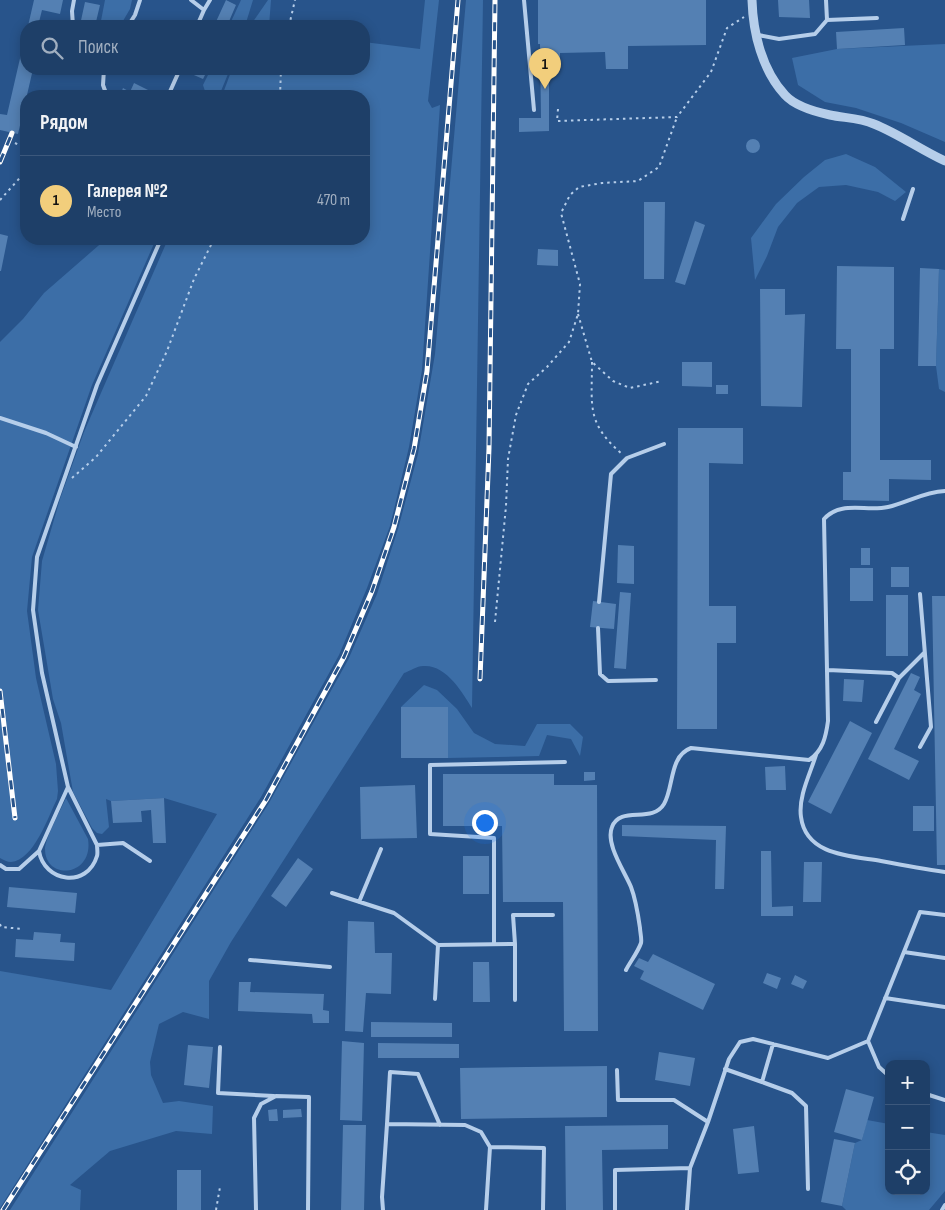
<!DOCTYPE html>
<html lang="ru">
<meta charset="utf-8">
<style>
body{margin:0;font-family:"Sofia Sans Condensed",sans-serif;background:#2b4a71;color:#f1f3f6}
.controls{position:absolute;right:15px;bottom:15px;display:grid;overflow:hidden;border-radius:10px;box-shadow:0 2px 12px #0003}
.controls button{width:45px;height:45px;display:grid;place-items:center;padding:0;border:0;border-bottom:1px solid #3c587c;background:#1e3f68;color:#f1f3f6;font:25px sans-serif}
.you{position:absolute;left:484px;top:822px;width:18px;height:18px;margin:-12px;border:4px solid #fff;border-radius:50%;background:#1a73e8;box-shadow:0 0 0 8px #1a73e833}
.badge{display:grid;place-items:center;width:32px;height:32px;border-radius:50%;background:#f2ce7c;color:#111;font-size:16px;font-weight:700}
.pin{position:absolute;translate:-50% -41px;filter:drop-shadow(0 1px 2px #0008)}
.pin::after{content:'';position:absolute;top:26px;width:18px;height:15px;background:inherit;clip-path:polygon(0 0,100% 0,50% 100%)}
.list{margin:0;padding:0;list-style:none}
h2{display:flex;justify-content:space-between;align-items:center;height:65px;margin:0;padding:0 20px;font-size:21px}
h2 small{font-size:16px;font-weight:400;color:#a1afc0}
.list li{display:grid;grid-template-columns:32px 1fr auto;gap:15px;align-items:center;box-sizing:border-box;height:90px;padding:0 20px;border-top:1px solid #3c587c}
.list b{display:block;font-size:19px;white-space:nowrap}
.list p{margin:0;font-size:16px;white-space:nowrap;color:#a1afc0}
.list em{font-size:16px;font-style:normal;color:#a1afc0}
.icon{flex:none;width:28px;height:28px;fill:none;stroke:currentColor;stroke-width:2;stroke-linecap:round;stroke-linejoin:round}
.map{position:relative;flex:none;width:945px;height:1210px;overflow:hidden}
.search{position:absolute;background:#1e3f68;box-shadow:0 2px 12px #0003;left:20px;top:20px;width:350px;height:55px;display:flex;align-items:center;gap:12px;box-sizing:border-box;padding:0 18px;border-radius:20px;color:#a1afc0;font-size:19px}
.panel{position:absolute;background:#1e3f68;box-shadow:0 2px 12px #0003;left:20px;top:90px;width:350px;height:155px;border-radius:20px}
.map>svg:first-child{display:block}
.green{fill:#3c6ea7}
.building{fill:#5480b3}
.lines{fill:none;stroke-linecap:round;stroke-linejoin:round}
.path{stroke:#b6ceea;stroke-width:2;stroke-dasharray:2.5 4;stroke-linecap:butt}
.service{stroke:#b6ceea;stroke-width:4}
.tertiary{stroke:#b6ceea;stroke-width:9}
.rail-casing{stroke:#fff;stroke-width:5}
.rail{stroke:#28548b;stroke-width:3;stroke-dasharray:9;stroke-linecap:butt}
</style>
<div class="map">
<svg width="945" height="1210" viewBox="0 0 945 1210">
<rect width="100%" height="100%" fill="#28548b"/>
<path class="green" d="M105,0H132L130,9L120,26H100Z
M241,0H253L245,26H229Z
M268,0H271L269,26H250Z
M425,0H439L428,101L432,108L440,105L422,370L409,447L390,526L367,588L339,655L261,797L0,1208V971L111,990L217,814L164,798L111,801L106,799L109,827L102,834L97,833L92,828L73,792L61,723L53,699L38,610L42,561L60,499L84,432L168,239H364V96H222L232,69H364V42L420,49Z
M466,0H483L472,708C462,692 446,664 423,666C417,666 410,671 404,673L231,942L209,981V1019L183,1012L159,1024L150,1062L151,1075L163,1103L179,1101L213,1106L212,1134L176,1131L110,1151L70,1185L81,1190L80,1210H10L269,803L348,660L377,594L398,529L418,454L435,354Z
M945,44V142L901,123L856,108L825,102L798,85L792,58L837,49Z
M211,69H230L219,96H205L206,94L203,85Z
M846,154L875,167L906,192L895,201L878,192L846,185L819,187L797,203L778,227L767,256L755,280L751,238L776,204L804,177L825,160Z
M106,239H156L92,385L32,557L27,611L36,678L56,764L58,791L57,799C48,817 34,860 11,862C7,862 4,860 0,858V342L23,319L44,293Z
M939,269L945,270V392L939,389L936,366Z
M424,685L437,690L457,709L474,733L495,744L525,746L537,724H570L583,737L580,756L571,739L547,735L539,756L448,758V707H401Z
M66,798L88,839C94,877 45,881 45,849C45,839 61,809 66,798Z
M867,1120L889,1124V1191H926V1132L945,1135V1191L929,1210H846L842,1206L855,1143L862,1140Z"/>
<path class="building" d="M34,0H63L60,14L42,10L38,26H28Z
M226,0L236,5L227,26H214Z
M538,0H706V45L628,46V69H606L605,52L560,53V69H549V131L519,132V118H541L540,44H538Z
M778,0H809L810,18L779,17Z
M85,2L100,5L95,26L80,25Z
M904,28L905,45L837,49L836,32Z
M24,41L26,42V69H33L18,134L0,130V114L7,115Z
M188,69H208L203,79L187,72Z
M134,83L150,91L148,96H120L123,88L130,92Z
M746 146a7 7 0 1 1 14 0a7 7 0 1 1-14 0Z
M644,202H665L664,279H644Z
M695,221L705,225L685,285L675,282Z
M0,234L8,236L1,271H0Z
M538,249L558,250V266L537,265Z
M837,266L894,267V349H880V460H931V480L889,479V501L843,500V472H851V349H836Z
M920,268L939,269L936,366H918Z
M760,289H785V315L805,314L802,407L761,406Z
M682,362H712V387L682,386Z
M716,385H728V394H716Z
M678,428H743V464L709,463V606H736V643H717V729H677Z
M618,545L634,546V584L617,583Z
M861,548H870V565H861Z
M891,567H909V587H891Z
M850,568H873V601H850Z
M620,592L631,593L626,669L614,668Z
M886,595H908V656H886Z
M932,596H945V865H937Z
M593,601L616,604L614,629L590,627Z
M911,673L920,677L914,690L921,694L894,749L919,761L909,780L868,759Z
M844,679L864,680L862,702L843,701Z
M401,707H448V758H401Z
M850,721L872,733L831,814L808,802Z
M785,766L786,790H766L765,767Z
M584,772H595V780L584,781Z
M443,774H554V785H597L598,1031H564L563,902H503L502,826H443Z
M415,785L417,838L361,839L360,787Z
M164,798L166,843H153L151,810L141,811L142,822L113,823L111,801Z
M913,806H934V831H913Z
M622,825L726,826L724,889H715L716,840L622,836Z
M761,851H771L772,907L793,906V916H761Z
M463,856H489V894H463Z
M298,858L313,869L286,907L271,896Z
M804,862H822L821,902H803Z
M9,887L77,893L75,913L7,907Z
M348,921L374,922L375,953H392L391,994L366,993L363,1032L345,1031Z
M34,932L61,934L60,942L75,943L74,961L15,957L16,939L33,940Z
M653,954L715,984L703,1010L640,979L644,971L634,966L639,958L648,962Z
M473,962H489L490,1002H473Z
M767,973L781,978L777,989L763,983Z
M795,975L807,981L803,989L791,984Z
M239,982H251L250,992L324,994L323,1010L329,1011V1023H313L312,1014L238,1011Z
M371,1022L452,1023V1037H371Z
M342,1041L364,1043L362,1121L340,1120Z
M378,1043L459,1044V1058H378Z
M188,1045L213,1047L209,1088L184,1085Z
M659,1052L695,1058L690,1086L655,1080Z
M607,1066V1117L461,1119L460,1068Z
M846,1089L874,1097L862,1140L834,1132Z
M277,1109L278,1121H269L268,1110Z
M301,1109L302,1117L283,1118V1110Z
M343,1125H366L364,1210H341Z
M668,1125V1149L602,1150L603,1210H566L565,1126Z
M754,1126L759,1172L738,1174L733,1129Z
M834,1139L855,1143L842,1206L821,1202Z
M177,1170H201V1210H177Z"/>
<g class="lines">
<path class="path" d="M289,26L295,0
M280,96L281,69
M558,109L557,121L677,117L711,72L727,28L744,17
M15,143L26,149
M0,200L26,171
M578,314L592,362L613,381L630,388L662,381
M592,362C592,406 586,423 622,454
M72,478L96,457L146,396L167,351L194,279L214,239
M495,622L506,506L508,459L516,415L528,384L547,367L569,342L578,314L580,284L561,213L570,195L579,187L602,183L638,181L659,167L677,117
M0,924L1,927L23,929
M216,1210L220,1187"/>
<path class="service" d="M191,0L204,10L197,26
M524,0L534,110
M204,10L210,0
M827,20L877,18
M73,26L72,11L74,0
M128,26L135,15L140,0
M758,35L779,39L815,34L827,20L826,0
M104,69L103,85L107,96
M168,96L180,69
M903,219L913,189
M0,418L46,433L76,447
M599,602L611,474L627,458L664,444
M598,628L600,674L608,681L656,680
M828,670L892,673L899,678L876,722
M899,678L924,653
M920,747L931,727L920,594
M816,755C810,774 798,797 801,817C806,856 852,856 881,861C902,865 924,869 945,872
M68,787L39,851C44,882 87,889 97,856C98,853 97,848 97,845
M150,861L123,843L97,845L68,787L42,673L33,610L37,557L97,385L161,239
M0,865L6,869H19L39,851
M332,893L394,913L438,945L515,944L513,915H553
M359,902L381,849
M494,944V838L430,834V765L565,762
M515,944V1000
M904,952L945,958
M250,960L330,967
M626,970C630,962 638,952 641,943C642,939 640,932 640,928C638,914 636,900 631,887C625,872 605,844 612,827C620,805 652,824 664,804C674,787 669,756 691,748L809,760C823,751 826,736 828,721L824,519C841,500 866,512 888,507C908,502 924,492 945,491
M885,998L945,1007
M435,999L438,945
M773,1044L762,1082L792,1093L806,1106L808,1189
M220,1047L218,1093L274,1096
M725,1069L762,1082
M617,1070L618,1100H674L708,1122
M889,1076L879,1067L868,1041L920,912L945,915
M926,1094L945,1100
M387,1124L390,1072L418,1074L440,1125
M256,1210L254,1118L261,1104L276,1096L309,1097L308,1210
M383,1210L382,1197L387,1124L465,1125L481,1132L490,1147
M486,1210L490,1147L544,1148L543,1210
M615,1210V1170L690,1168
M687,1210L690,1168L708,1122L729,1059L740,1042L753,1039L828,1058L868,1041
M942,1210L945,1205"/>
<path class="tertiary" d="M752,0C753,33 762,70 785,95C795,106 816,112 830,115C844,118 860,118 874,124C899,134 921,150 945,161"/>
<defs>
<path id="rail" d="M0,162L12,133
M480,679L489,448L495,0
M0,691L15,818
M3,1210L266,800L344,657L372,591L394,527L414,449L427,371L458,0"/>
</defs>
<use href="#rail" class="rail-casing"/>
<use href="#rail" class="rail"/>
</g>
</svg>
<div class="controls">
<button>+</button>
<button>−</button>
<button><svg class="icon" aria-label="locate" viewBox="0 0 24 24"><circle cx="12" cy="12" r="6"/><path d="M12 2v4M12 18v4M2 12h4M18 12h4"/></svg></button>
</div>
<div class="you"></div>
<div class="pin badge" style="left:545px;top:89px">1</div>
<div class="search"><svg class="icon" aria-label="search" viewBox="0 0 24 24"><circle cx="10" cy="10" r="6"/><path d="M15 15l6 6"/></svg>Поиск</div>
<section class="panel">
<h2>Рядом<small></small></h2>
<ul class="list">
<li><span class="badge">1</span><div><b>Галерея №2</b><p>Место</p></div><em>470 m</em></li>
</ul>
</section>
</div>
